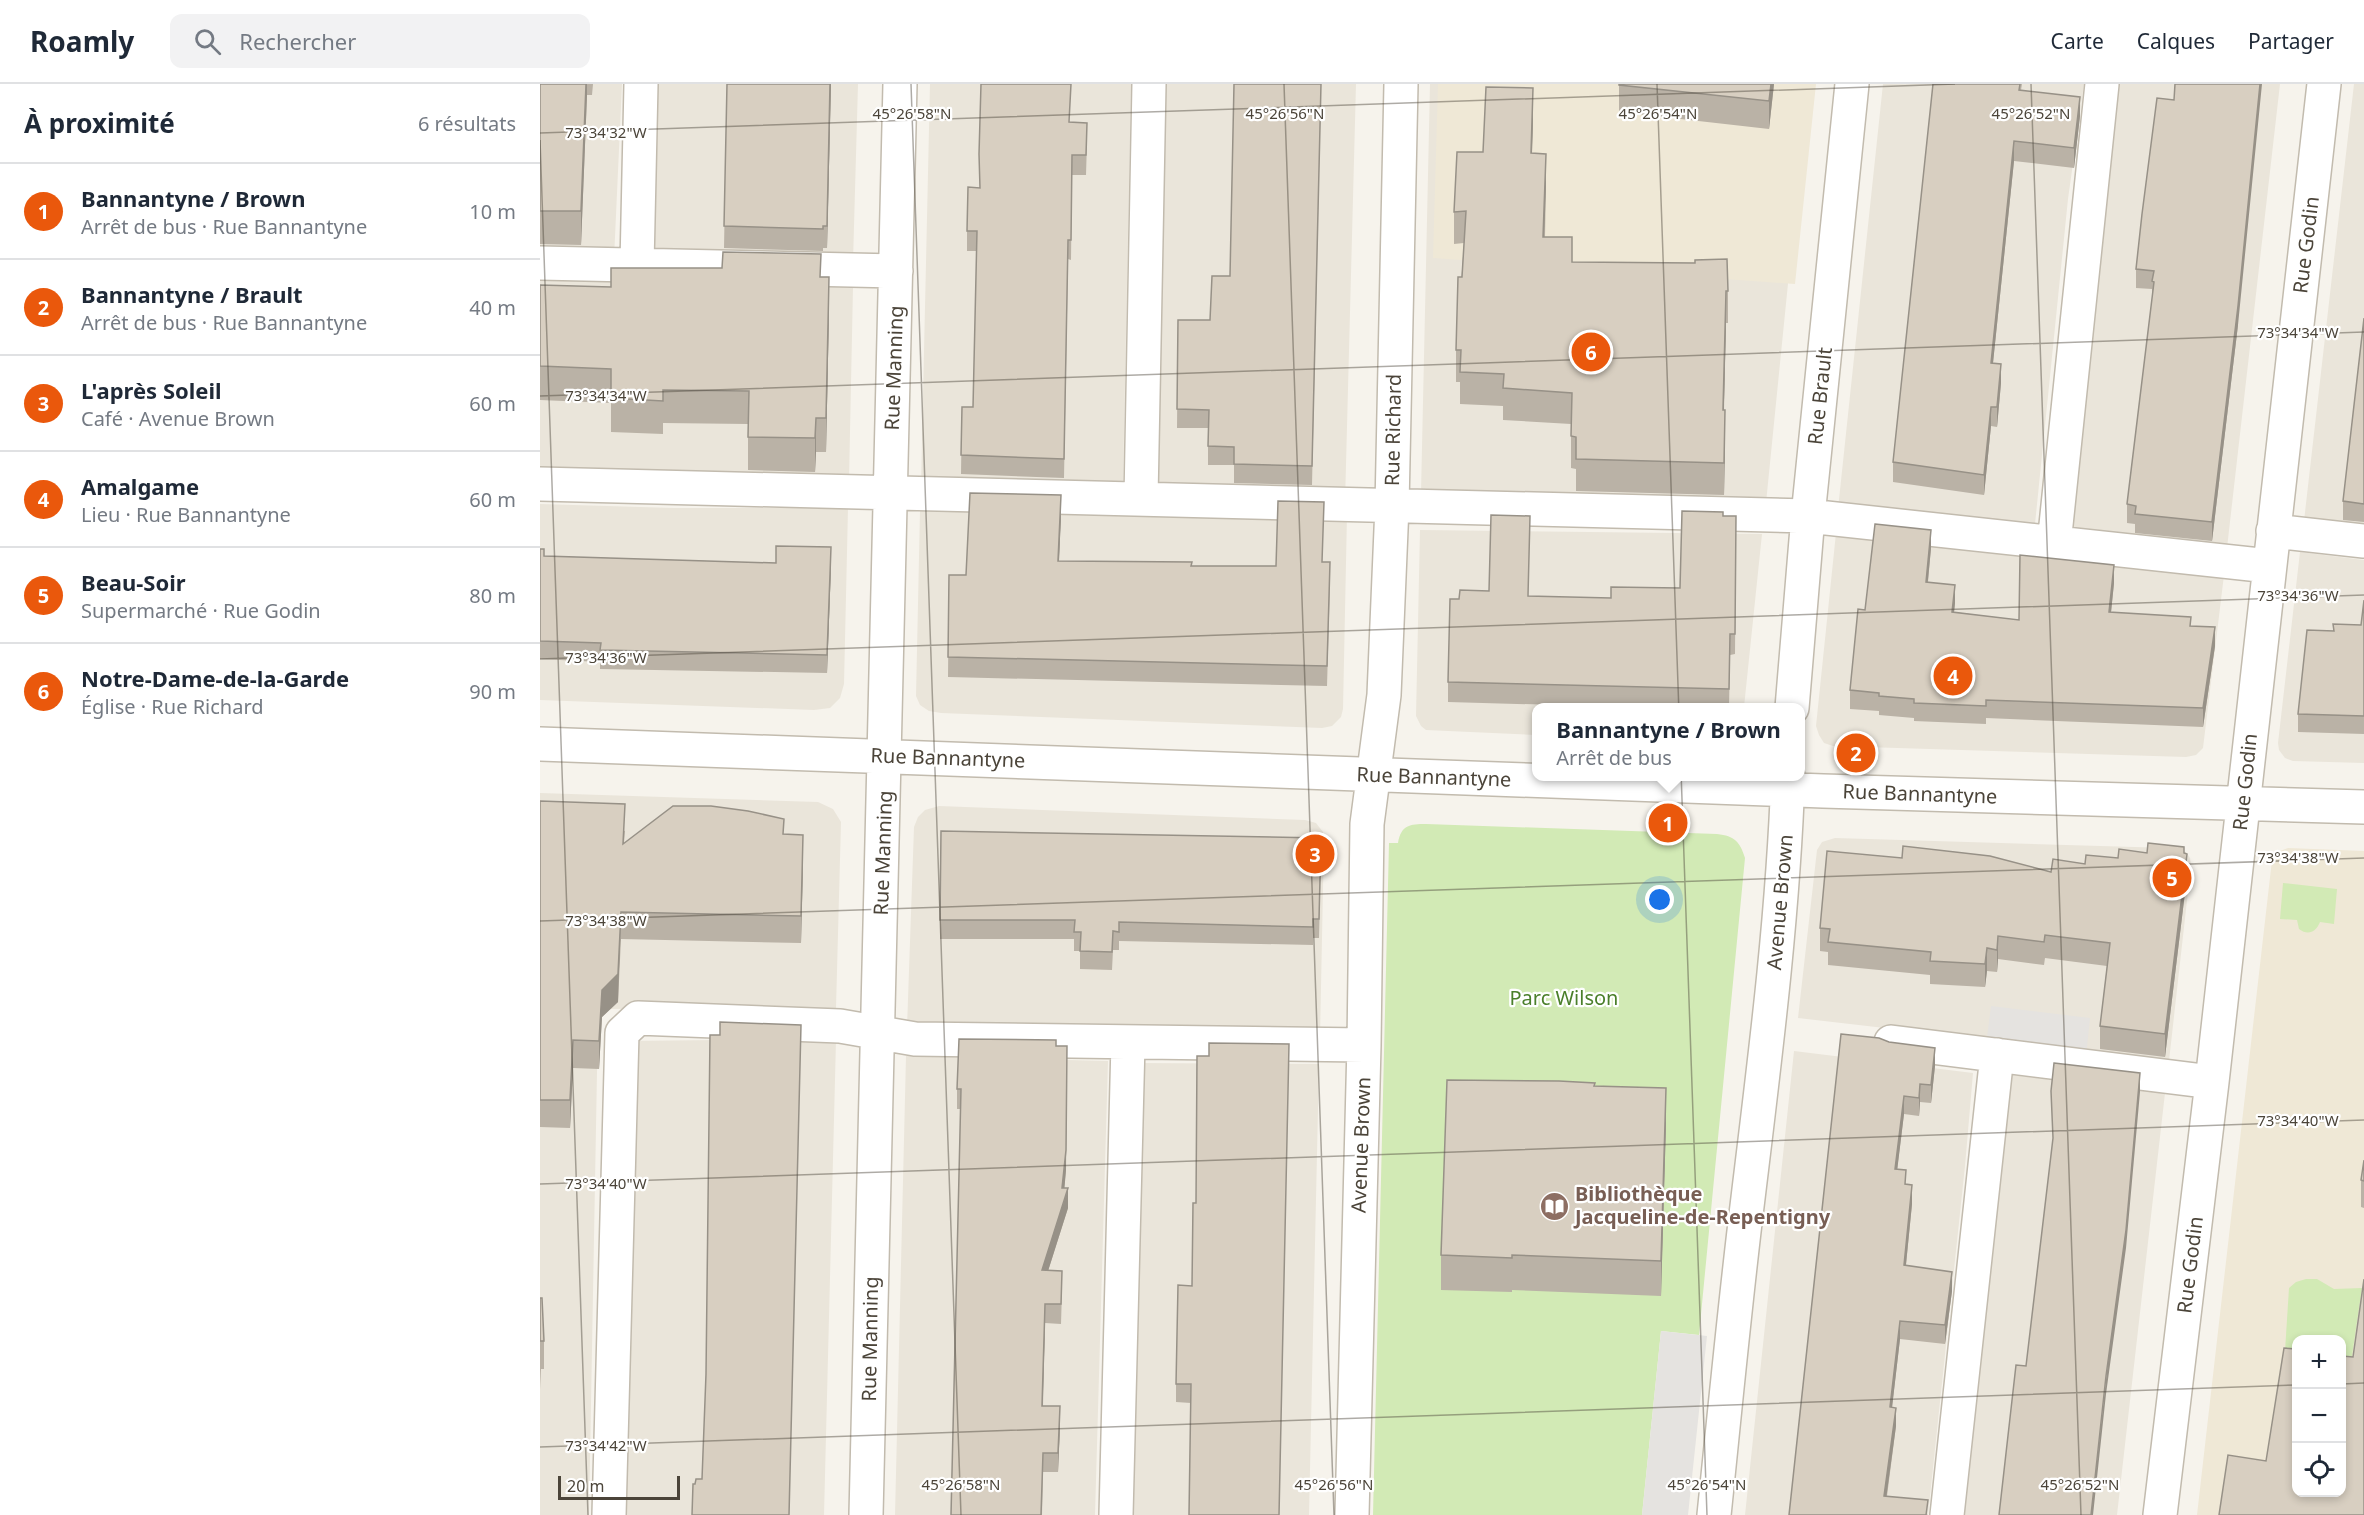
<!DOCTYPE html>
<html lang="fr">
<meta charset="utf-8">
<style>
body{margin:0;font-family:"Noto Sans",sans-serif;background:#f2f2f3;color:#1f2937}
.controls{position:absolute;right:18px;bottom:18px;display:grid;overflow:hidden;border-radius:12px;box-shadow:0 3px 9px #0003}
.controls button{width:54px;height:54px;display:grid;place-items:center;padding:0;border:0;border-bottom:2px solid #e0e1e3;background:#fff;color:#1f2937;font:30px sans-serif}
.scale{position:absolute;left:18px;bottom:15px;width:122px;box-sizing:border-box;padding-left:6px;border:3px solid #4b4439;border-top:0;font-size:16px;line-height:21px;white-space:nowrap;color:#4b4439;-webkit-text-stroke:4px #fff;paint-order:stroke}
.you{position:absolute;left:1120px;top:816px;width:21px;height:21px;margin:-15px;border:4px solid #fff;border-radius:50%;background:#1a73e8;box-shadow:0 0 0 9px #1a73e833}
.badge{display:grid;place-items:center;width:39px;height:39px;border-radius:50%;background:#ea580c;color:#fff;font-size:20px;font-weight:700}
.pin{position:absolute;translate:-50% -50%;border:3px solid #fff;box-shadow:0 2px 6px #0006}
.popup{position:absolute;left:992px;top:619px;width:273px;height:78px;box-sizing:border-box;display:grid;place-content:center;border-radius:12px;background:#fff;filter:drop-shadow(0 2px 4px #0005);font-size:20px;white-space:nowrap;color:#747a83}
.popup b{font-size:22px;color:#1f2937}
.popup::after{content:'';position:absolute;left:50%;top:100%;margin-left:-12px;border:12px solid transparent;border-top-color:#fff}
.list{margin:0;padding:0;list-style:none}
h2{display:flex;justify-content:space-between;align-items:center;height:78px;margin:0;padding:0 24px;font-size:26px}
h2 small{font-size:20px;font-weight:400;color:#747a83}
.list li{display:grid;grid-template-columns:39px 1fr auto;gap:18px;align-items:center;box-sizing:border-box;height:96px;padding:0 24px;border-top:2px solid #e0e1e3}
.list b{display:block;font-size:22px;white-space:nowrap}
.list p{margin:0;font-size:20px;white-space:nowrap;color:#747a83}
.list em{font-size:20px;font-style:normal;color:#747a83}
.icon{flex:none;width:33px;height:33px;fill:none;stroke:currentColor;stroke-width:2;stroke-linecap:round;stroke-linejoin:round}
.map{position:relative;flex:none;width:1824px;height:1431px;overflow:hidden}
header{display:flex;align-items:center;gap:36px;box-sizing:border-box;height:84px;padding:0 30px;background:#fff;border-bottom:2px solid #e0e1e3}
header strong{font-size:28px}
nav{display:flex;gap:33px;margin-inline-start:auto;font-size:21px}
.search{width:420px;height:54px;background:#f2f2f3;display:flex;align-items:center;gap:15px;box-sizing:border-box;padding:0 21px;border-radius:12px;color:#747a83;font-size:22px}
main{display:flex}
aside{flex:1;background:#fff}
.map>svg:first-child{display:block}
.residential{fill:#eae5da}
.education{fill:#efe8d6;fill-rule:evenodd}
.green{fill:#d2eab5}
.parking{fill:#e5e3e0}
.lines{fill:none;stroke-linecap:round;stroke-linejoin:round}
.minor-casing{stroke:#c2bbae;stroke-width:36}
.minor{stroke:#fff;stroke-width:33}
.wall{fill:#bab2a6}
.shaded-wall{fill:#979187}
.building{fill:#d8cfc1;stroke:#979187;stroke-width:1.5}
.ticks{fill:none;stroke:#4b4439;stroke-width:1.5;stroke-opacity:0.45}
.labels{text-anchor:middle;stroke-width:4.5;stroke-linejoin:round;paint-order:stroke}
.street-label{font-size:20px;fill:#4b4439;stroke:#fff}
.park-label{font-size:20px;fill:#4a7f2a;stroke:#fff}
.education-label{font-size:20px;font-weight:bold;fill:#785e54;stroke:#fff;text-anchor:start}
.ticks-label{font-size:15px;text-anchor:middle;fill:#4b4439;stroke:#fff;stroke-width:4.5;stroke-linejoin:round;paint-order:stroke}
</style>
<header>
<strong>Roamly</strong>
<div class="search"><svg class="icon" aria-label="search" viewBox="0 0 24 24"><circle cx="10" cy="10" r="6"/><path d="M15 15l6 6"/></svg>Rechercher</div>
<nav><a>Carte</a><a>Calques</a><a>Partager</a></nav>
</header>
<main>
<aside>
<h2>À proximité<small>6 résultats</small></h2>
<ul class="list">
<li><span class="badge">1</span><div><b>Bannantyne / Brown</b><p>Arrêt de bus · Rue Bannantyne</p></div><em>10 m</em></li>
<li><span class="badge">2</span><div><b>Bannantyne / Brault</b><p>Arrêt de bus · Rue Bannantyne</p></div><em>40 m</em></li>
<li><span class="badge">3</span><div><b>L'après Soleil</b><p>Café · Avenue Brown</p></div><em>60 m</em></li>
<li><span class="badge">4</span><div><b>Amalgame</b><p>Lieu · Rue Bannantyne</p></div><em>60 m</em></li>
<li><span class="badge">5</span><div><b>Beau-Soir</b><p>Supermarché · Rue Godin</p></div><em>80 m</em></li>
<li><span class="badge">6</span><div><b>Notre-Dame-de-la-Garde</b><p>Église · Rue Richard</p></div><em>90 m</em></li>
</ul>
</aside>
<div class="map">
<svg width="1824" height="1431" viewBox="0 0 1824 1431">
<rect width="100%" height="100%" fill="#f6f3ec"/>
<path class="residential" d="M0,0H82L74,175L0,172Z
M110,0H318L313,178L109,168Z
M390,0H591L583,399L381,402Z
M618,0H816L805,419L609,408Z
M890,0H1268L1226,419L881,409Z
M1343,0H1544L1528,115L1495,440L1298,425Z
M1568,0H1740L1687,464L1523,444Z
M1814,0H1824V443L1764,437Z
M0,190L313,203L309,396L0,389Z
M0,420L134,424H308L304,600L300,614L290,624L274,626L0,616Z
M380,427L807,430L803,625L801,633L792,642L782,644L401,629L389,627L380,621L376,612Z
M880,446L1222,450L1204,623L996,624V651L886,646L881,642L876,632Z
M1296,449L1684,491L1663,664L1656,671L1646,673L1293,662L1284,659L1279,651L1276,642Z
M1760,468L1824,476V679L1753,677L1745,674L1739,666L1738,659Z
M0,709L278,718L293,725L301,738L296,924L60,925L57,988L49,1431H0Z
M399,722L765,736L776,739L783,748L784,755L780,953L367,944L374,743L378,733L385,726Z
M1295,754L1629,764L1646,768L1650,774L1651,781L1629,977L1258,934L1277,766L1282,758Z
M274,955L296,956L284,1431H75L85,957Z
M1254,967L1433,989L1425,1082L1388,1431H1205Z
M366,972L568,977L555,1431H355Z
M596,979L779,980L769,1431H587Z
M1463,990L1625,1009L1577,1431H1416Z"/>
<path class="education" d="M898,0H1276L1255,200L893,174Z
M1748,764L1824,767V1431H1657L1732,776L1740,767ZM1756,1256H1802V1408H1756Z"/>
<path class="green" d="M886,740L1177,750C1195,752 1200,758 1205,774L1159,1251L1121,1247L1102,1431H833L849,759H858C861,741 870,740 886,740Z
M1743,799L1797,805L1794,840L1780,838C1776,848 1768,852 1759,845L1757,836L1740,835Z
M1766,1195H1777L1794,1205L1822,1204L1808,1299L1802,1298V1256H1756V1291L1745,1267L1749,1204L1756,1198Z"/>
<path class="parking" d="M1451,922L1550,934L1545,982L1445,969Z
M1121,1247L1167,1252L1148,1431H1102Z"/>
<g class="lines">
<defs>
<path id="minor" d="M0,179L356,187
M97,181L101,0
M0,400L1268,432L1729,482
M601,414L609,0
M1733,447L1824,457
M1514,460L1562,0
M1252,624L1268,432L1312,0
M0,660L1283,707L1824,723
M1351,958L1672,998
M69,1431L82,949L98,934L300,942L375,955L824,961
M326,1431L360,0
M576,1431L588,959
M812,1431L824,961L827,740L844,611L852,422L861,0
M1174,1431C1185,1325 1195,1219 1208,1114C1225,974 1243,834 1248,692
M1407,1431L1457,971
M1620,1431L1672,998L1784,0"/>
</defs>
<use href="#minor" class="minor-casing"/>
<use href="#minor" class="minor"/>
</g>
<path class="wall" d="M0,0H53L52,11H47L41,161L0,160Z
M187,0H291L287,164H283V167L184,164Z
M781,0L772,401L694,399V381H668V344H637L638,236H670L690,192Z
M1079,0H1234L1229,45L1079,28Z
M1393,0H1482L1481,6L1540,32L1534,84L1474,77L1453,279L1461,299L1457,343L1451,342L1444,411L1353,398V378Z
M993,36L992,69L1006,101L1005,153L1032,178L1188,207V239H1186L1184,326L1185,358L1184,411L1036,407V385L1031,384V340L963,336V322L920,320V298H916V266L924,159L914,160V128L943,68Z
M530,38L547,58L546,91H532L531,176L528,175L524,394L421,390L422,323H433L437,167H427V147L440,103L439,70Z
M1602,130L1698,241L1672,457L1595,449V440L1587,439V420L1612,214V205L1596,204V185Z
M281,193L289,227L286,368H276L275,388L208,386V340L123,339V350L71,348V319L0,316V201L71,203Z
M1824,234V438L1803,436V417Z
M521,432L519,477L652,482H736L783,478L790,499L787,602L408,593L409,491H426Z
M1183,432H1196L1195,570L1190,571L1189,624H1125L908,618V598L919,515L1071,514L1140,504Z
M1391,464L1388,498L1415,519L1414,528L1479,536L1574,499L1571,529L1651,542L1675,562L1663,643L1446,634V640L1374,637V634L1339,631V627L1310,625V606L1325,526Z
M0,465L4,472L236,479L291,482L287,589L60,585V578L0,575Z
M1824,516V650L1758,648V630L1821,541Z
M0,717L85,747L84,759L244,750L263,778L261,859L81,855L78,918L62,933L59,985L33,984L30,1044L0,1043Z
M401,747L781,773L779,854H773V861L579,857V866H573L572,886L540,885V867H534V855H400Z
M1511,788L1647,792L1625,973L1560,965V942L1567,882L1505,874L1504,881L1458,875L1457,888L1447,887L1445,903L1390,900V891L1288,881V868L1280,867V844Z
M1301,950L1395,982L1391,1019L1380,1018L1379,1032L1364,1030L1357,1086L1366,1100L1372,1120L1366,1181L1412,1207L1405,1260L1360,1255L1352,1323L1356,1342L1347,1412L1388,1431H1249Z
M516,962L526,1086L524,1104L528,1124L508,1187L522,1207L521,1240L505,1239L503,1322L520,1342L518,1388H503L502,1431H411L421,1025H417V1005Z
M669,972L651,1319L636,1318V1300L652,1202Z
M1055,1002L1126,1039L1121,1212L972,1206V1208L901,1206V1171Z
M1824,1076V1124L1821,1123V1096Z
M0,1214L4,1257V1285H1L0,1305Z"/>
<path class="shaded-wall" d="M46,0H47V11L41,161V127Z
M290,0H291L287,164V142Z
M1231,0H1234L1229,45V17Z
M1720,0H1722L1698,241L1672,457V438Z
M993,4V36L991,101V69Z
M1540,13V32L1534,84V64Z
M1474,57V77L1451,298V279Z
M1006,70V101L1003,185V153Z
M289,193V227L286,368V334Z
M1186,207V239L1183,358V326Z
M1461,280V299L1457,343V323Z
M1451,323V342L1444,411V391Z
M1185,326V358L1184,411V379Z
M276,334V368L275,388V354Z
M521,411V432L518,498V477Z
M1391,446V464L1386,516V498Z
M291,463V482L287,589V571Z
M1574,481V499L1569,547V528Z
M1415,501V519L1412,546V528Z
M1675,543V562L1663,643V624Z
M263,751V778L261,859V832Z
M1647,770V792L1625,973V950Z
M81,828L78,918L62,933L59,985V957L62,906Z
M1458,852V875L1457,888V866Z
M1447,864V887L1445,903V880Z
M33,956V984L30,1044V1016Z
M527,962L526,1086L523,1121L528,1104V1124L502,1206V1186Z
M1395,964V982L1391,1019V1001Z
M1600,989V1008L1586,1164L1566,1310L1553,1431H1551Z
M1380,1000V1018L1379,1032V1014Z
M1126,1004V1039L1121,1212V1177Z
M1364,1012V1030L1355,1104V1085Z
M1372,1101V1120L1364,1200V1181Z
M1412,1188V1207L1405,1260V1241Z
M505,1220V1239L502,1341V1322Z
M1360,1237V1255L1350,1341V1323Z
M520,1322V1342L518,1388V1369Z
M1356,1324V1342L1344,1430V1412Z"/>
<path class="building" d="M0,0H46L41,127H0Z
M187,0H290L287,142H283V145L184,142Z
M441,0H531L529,38L547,39L546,71H532L531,156H528L524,375L421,371L422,323H433L437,147H427L428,103L440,104L439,70Z
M694,0H781L772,382L694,380V363L668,362L669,326L637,325L638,236H670L672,192H690Z
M1079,0H1231L1229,17L1079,1Z
M1393,0H1480L1479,6L1540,13L1534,64L1474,57L1451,279L1461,280L1457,323H1451L1444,391L1353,378Z
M1635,0H1720L1698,222L1672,438L1595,430L1596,422L1587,420L1614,198L1612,197L1614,187L1596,185L1602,130L1617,14L1634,16Z
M946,3L993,4L991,69L1006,70L1003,153H1032V178L1155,179V176L1187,175L1188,207H1186L1183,326H1185L1184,379L1036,375V353L1031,352L1032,309L963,304L964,290L920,288L921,266H916L918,193H922L926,127L914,128L917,68H943Z
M183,168L281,170L280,193H289L286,334H276L275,354L208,353L209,307L123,306V317L71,314V285L0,282V201L71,203V184H182Z
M1824,234V420L1803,417Z
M430,409L521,411L518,477L652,478L651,482H736L738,417L784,418L782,478H790L787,582L408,573L409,491H426Z
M1142,427L1183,428V432H1196L1195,550H1190L1189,605L908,598L910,515H919L920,506L949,507L951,431L990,432L988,512L1071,514V503L1140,504Z
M1335,440L1391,446L1386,498L1415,501L1412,528L1479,536L1480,471L1574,481L1569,528L1651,533L1650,542L1675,543L1663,624L1446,616V622L1374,619V615L1339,612V609L1310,606L1318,525L1325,526Z
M236,462L291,463L287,571L60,566L61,559L0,557V465H4V472L236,479Z
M1824,516V632L1758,630L1767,546L1794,547L1793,540L1821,541Z
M0,717L85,720L83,760L133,722H171L208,727L244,735L243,750L263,751L261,832L81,828L78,890L62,906L59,957L33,956L30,1016H0Z
M401,747L781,754L779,835H773V843L579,838V848L573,847L572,868L540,867L541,848H534L535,836H400Z
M1608,759L1644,763V769L1647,770L1625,950L1560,942L1570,859L1505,851L1504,858L1458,852L1457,866L1447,864L1445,880L1390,877L1391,868L1288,858L1290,845L1280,844L1287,767L1362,774L1363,762L1450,772L1511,788L1513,775L1545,780L1546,771L1578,774L1579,765L1607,769Z
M180,938L261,941L249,1431H152L153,1400H155L156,1395H162L166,1290L170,951H180Z
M1301,950L1339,954L1349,958L1395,964L1391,1001L1380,1000L1379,1014L1364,1012L1355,1085L1366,1086L1365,1100L1372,1101L1364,1181L1412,1188L1405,1241L1360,1237L1350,1323L1356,1324L1344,1412L1388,1416L1386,1431H1249Z
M419,955L516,956V962H527L526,1066L522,1104H528L502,1186L522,1187L521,1220H505L502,1322H520L518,1369H503L501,1431H411L421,1005H417Z
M669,959L749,960L739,1431H649L651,1300H636L638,1201L652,1202L653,1119H656L657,972H669Z
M1514,979L1600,989L1586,1146L1566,1292L1551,1431H1459L1476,1281L1486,1282L1513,1054L1511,1007Z
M907,996L1019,997L1055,999L1054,1002L1126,1004L1121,1177L972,1171V1174L901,1171Z
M1824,1076V1097L1821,1096Z
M1824,1195V1431H1679L1688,1371L1726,1377L1744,1264L1756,1265V1408H1802V1272L1813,1273Z
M0,1214H2L4,1257H0Z"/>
<path class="ticks" d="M371,0L421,1431M744,0L794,1431M1117,0L1167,1431M1491,0L1541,1431M0,49L1415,0M0,56L48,1431M0,312L1824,248M0,575L1824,511M0,837L1824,774M0,1100L1824,1036M1802,1300L1824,1299M0,1363L1756,1301"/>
<defs>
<symbol id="library-disc" viewBox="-11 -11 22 22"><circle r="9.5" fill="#8d6e63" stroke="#fff"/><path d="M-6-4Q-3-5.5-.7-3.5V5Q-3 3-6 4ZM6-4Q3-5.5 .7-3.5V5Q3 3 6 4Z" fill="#fff"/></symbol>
</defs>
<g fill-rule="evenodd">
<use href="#library-disc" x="998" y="1106" width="33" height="33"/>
</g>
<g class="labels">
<g class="street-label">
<text transform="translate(1766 161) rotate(-83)" y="7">Rue Godin</text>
<text transform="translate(354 284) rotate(-88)" y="7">Rue Manning</text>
<text transform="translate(1280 312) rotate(-84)" y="7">Rue Brault</text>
<text transform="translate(853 346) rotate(-89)" y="7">Rue Richard</text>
<text transform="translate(408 674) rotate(2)" y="7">Rue Bannantyne</text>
<text transform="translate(894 693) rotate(2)" y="7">Rue Bannantyne</text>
<text transform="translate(1705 698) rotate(-84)" y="7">Rue Godin</text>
<text transform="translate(1380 710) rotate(2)" y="7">Rue Bannantyne</text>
<text transform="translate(343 769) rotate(-88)" y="7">Rue Manning</text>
<text transform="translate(1240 818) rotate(-85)" y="7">Avenue Brown</text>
<text transform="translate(821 1061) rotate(-88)" y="7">Avenue Brown</text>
<text transform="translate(1650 1181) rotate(-83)" y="7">Rue Godin</text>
<text transform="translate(330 1255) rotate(-89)" y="7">Rue Manning</text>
</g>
<g class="park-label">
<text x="1024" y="921">Parc Wilson</text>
</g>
<g class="education-label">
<text x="1035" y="1117">Bibliothèque<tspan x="1035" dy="23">Jacqueline-de-Repentigny</tspan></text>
</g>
</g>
<g class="ticks-label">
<text x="372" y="35">45°26'58"N</text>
<text x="745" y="35">45°26'56"N</text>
<text x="1118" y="35">45°26'54"N</text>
<text x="1491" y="35">45°26'52"N</text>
<text x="66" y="54">73°34'32"W</text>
<text x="1758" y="254">73°34'34"W</text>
<text x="66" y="317">73°34'34"W</text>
<text x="1758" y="517">73°34'36"W</text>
<text x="66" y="579">73°34'36"W</text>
<text x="1758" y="779">73°34'38"W</text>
<text x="66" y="842">73°34'38"W</text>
<text x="1758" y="1042">73°34'40"W</text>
<text x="66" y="1105">73°34'40"W</text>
<text x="66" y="1367">73°34'42"W</text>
<text x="421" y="1406">45°26'58"N</text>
<text x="794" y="1406">45°26'56"N</text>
<text x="1167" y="1406">45°26'54"N</text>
<text x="1540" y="1406">45°26'52"N</text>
</g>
</svg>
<div class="controls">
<button>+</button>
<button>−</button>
<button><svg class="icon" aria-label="locate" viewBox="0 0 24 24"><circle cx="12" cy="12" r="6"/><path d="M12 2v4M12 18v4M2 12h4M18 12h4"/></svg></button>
</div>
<div class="scale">20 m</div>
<div class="you"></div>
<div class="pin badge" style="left:1128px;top:739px">1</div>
<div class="popup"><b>Bannantyne / Brown</b>Arrêt de bus</div>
<div class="pin badge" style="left:1316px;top:669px">2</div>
<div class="pin badge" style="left:775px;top:770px">3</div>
<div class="pin badge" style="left:1413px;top:592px">4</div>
<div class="pin badge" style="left:1632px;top:794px">5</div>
<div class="pin badge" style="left:1051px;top:268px">6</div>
</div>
</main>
